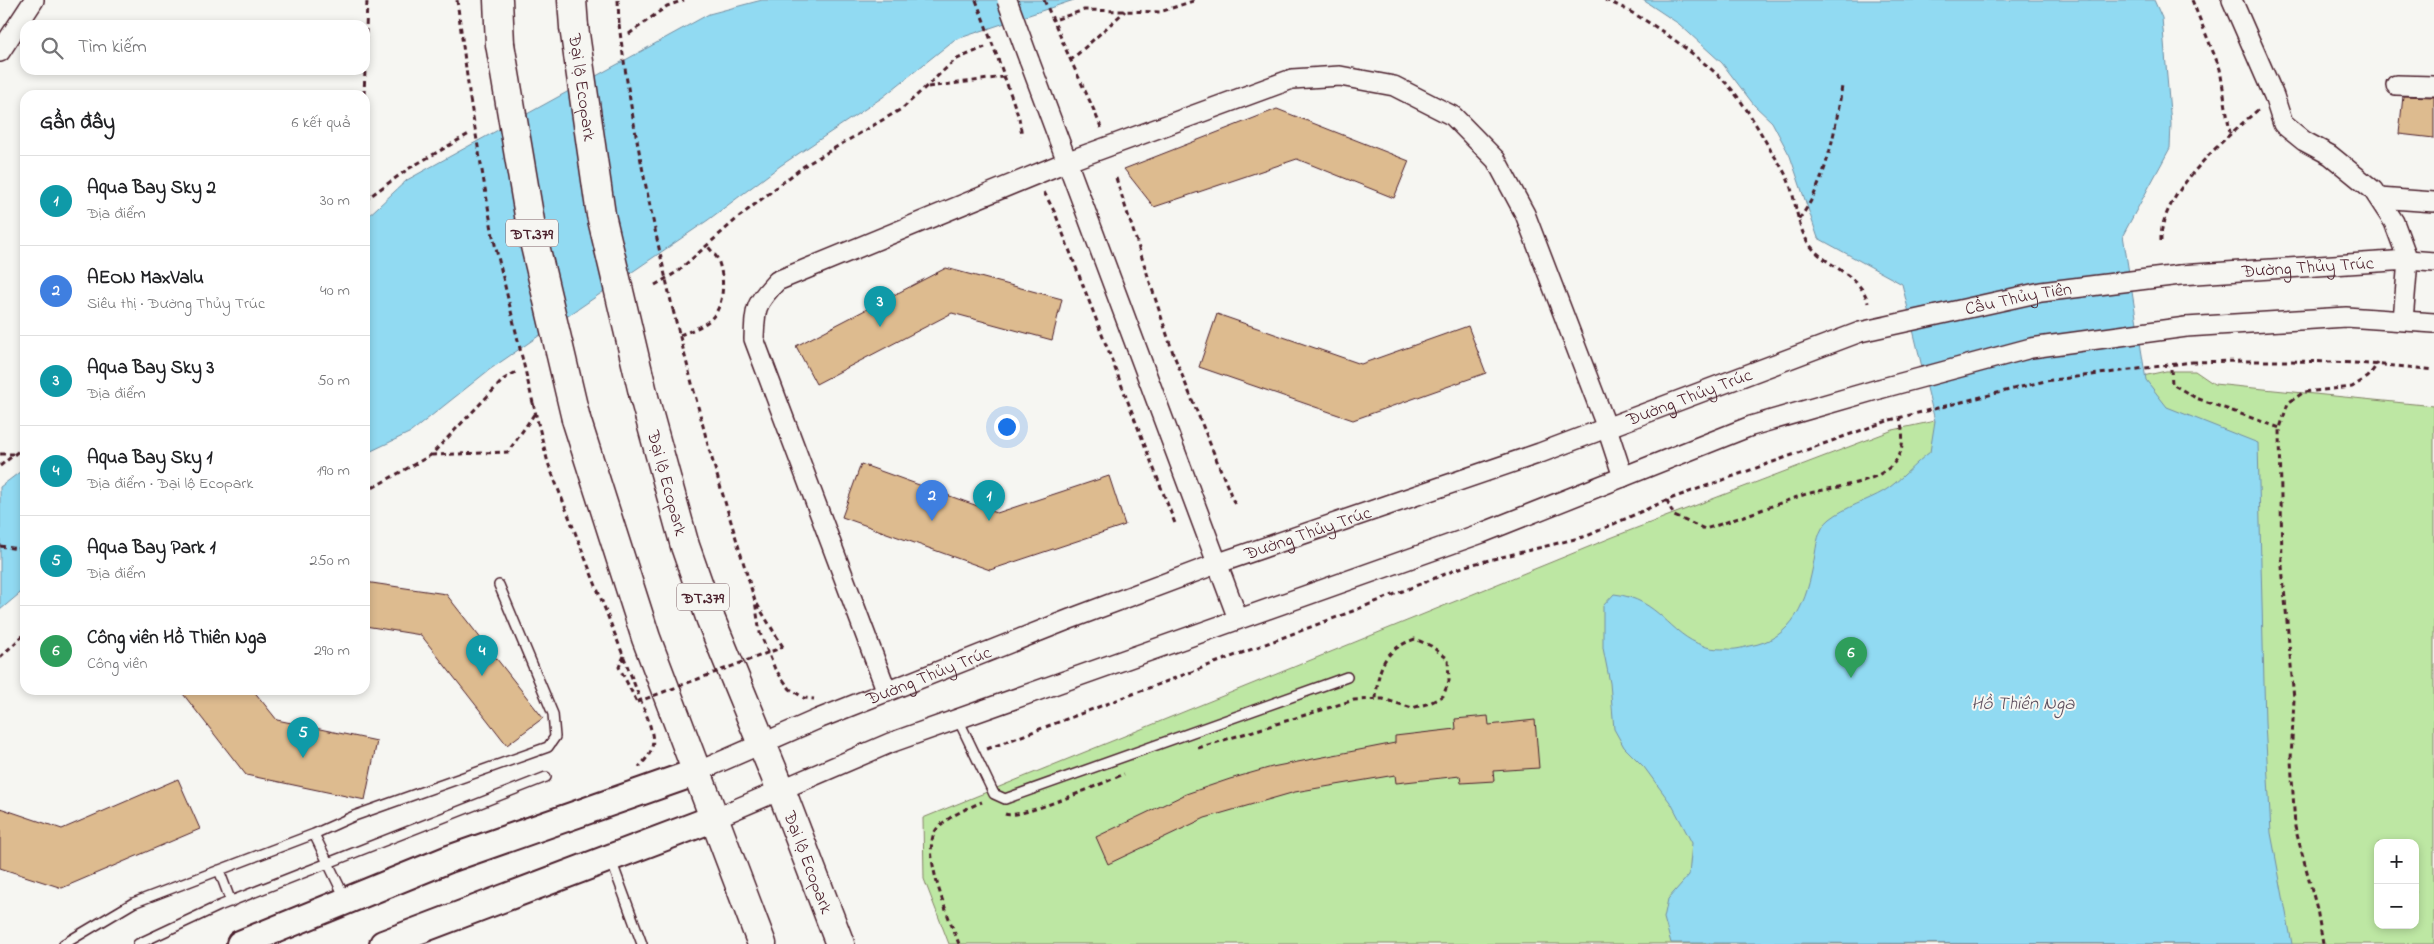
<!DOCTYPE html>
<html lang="vi">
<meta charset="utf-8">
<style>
body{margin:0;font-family:"Indie Flower",sans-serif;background:#f2f2f2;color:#202124}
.controls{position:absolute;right:15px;bottom:15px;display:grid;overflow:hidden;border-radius:10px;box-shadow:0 2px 8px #0003}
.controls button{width:45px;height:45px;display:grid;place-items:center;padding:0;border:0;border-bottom:1px solid #e0e0e0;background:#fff;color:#202124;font:25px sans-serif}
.you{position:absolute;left:1006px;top:426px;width:18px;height:18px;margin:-12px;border:4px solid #fff;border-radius:50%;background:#1a73e8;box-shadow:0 0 0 8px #1a73e833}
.badge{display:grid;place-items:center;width:32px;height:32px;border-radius:50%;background:#c8321e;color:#fff;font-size:16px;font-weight:700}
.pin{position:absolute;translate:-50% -41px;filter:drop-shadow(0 1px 2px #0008)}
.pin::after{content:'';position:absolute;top:26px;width:18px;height:15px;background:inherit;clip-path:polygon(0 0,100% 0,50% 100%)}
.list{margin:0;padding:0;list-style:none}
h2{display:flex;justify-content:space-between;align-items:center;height:65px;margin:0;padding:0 20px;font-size:21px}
h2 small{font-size:16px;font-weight:400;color:#757577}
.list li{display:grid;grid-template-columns:32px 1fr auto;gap:15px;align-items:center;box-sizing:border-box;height:90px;padding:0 20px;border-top:1px solid #e0e0e0}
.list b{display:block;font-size:19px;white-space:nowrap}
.list p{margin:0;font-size:16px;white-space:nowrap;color:#757577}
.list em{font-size:16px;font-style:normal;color:#757577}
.icon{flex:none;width:28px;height:28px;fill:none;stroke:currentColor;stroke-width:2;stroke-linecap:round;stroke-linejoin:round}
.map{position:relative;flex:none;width:2434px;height:944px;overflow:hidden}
.search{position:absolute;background:#fff;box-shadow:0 2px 8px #0003;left:20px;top:20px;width:350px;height:55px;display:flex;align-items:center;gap:12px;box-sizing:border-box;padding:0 18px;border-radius:15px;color:#757577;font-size:19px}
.panel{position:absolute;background:#fff;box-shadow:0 2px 8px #0003;left:20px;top:90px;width:350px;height:605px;border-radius:15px}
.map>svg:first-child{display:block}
.green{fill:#bde7a3;stroke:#848367;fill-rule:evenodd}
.water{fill:#91daf2;stroke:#758fa2}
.building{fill:#ddbb8f;stroke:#4a1f2b}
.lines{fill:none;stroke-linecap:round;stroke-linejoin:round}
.lane-casing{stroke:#4a1f2b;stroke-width:12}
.street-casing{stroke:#4a1f2b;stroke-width:22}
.secondary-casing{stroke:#4a1f2b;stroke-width:30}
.highway-casing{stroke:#4a1f2b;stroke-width:31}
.path{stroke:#4a1f2b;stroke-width:3;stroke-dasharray:5 4;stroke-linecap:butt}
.lane{stroke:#f6f6f2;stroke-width:9}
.street{stroke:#f6f6f2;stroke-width:19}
.secondary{stroke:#f6f6f2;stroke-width:26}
.highway{stroke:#f6f6f2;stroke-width:28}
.street-bridge-casing{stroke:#4a1f2b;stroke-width:22;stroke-linecap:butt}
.highway-bridge-casing{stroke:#4a1f2b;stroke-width:31;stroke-linecap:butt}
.path-bridge{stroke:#4a1f2b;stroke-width:3;stroke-dasharray:5 4;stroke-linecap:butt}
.street-bridge{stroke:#f6f6f2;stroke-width:19}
.highway-bridge{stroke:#f6f6f2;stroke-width:28}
.labels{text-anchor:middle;stroke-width:4;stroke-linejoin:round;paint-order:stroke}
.shield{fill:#f6f6f2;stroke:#7e6067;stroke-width:1}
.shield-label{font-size:16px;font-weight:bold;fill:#4a1f2b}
.street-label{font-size:18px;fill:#4a1f2b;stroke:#f6f6f2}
.water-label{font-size:19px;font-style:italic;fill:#5c4e5d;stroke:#f6f6f2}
</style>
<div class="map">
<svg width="2434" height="944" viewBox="0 0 2434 944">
<rect width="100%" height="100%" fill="#f6f6f2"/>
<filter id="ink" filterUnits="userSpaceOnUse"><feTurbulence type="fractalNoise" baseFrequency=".02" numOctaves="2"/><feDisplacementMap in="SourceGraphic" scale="10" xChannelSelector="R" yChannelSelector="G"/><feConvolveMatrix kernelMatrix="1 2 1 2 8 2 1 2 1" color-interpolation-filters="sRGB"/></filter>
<g filter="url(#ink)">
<path class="green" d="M2166,371H2195L2214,384L2434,406V944H949L924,879L923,818L1613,537L1893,430ZM2378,843H2415V925H2378Z"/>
<path class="water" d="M762,0H1074L954,40L883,97L780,166L708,220L489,370L411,432L365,454V219L407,180L709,14Z
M1643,0H2154L2162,18L2171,124L2170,148L2123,235L2146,380L2167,407L2258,443L2265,723L2271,833L2292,944L1671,943L1664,918L1668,899L1689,875L1692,843L1672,805L1644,767L1624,747L1614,729L1610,683L1603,648V606L1614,594C1660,599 1668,634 1704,646C1710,649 1720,649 1727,649C1734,650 1742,648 1749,646C1794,639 1807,601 1814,560C1817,545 1817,529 1830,519C1845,507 1867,501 1884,491C1898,483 1915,463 1930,452L1935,421L1902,284L1818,238L1790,156L1772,122L1754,105L1722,63L1679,24Z
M25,468V589L0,610V487Z"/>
<path class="building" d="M2403,96L2434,97V138L2399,134Z
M1277,109L1409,161L1394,198L1297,159L1154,207L1124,169Z
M946,268L1062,299L1052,340L952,313L816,384L796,346Z
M1217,314L1361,364L1468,326L1486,373L1353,420L1199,367Z
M861,464L997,513L1109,476L1125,525L990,570L842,517Z
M365,582L446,594L543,718L507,745L421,635L365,626Z
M180,690H253L277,720L377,741L365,800L246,775Z
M1488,716L1489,725L1535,720L1539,768L1493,771L1494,781L1461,783L1460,776L1396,783L1395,775L1295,792L1205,818L1108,864L1096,837L1186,794L1230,779L1272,767L1395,743V736L1456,729L1455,719Z
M178,779L200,829L62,888L0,868V808L62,829Z"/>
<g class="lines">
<defs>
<path id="lane" d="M958,719L994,794L1005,799L1347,677
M314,834L354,816L548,747L555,737L553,714L499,585
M611,860L642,944
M219,870L231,902
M64,944L133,903L314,834L346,900
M138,944L219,906L546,777"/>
<g id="street">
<path d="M2232,0L2274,96L2283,124L2304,141L2330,155L2373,190L2394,222L2408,260L2403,320"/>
<path d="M0,52L34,0"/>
<path d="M1029,60L1238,619"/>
<path d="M2396,85L2434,86"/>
<path d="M2379,198L2434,202"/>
<path id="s1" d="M2180,275L2408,260L2434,262"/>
<path d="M2186,327L2346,317L2434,323"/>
<path d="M887,692L754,339C755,308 755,304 777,281L1066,162L1292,79L1340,76L1394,86L1453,116L1496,160L1525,214L1607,428L1623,477"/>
<path id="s2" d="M697,772L818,719L1070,619L1216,564L1540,453L1860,332"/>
<path d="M715,818L890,743L1482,533L1751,426L1879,389"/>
</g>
<path id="secondary" d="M240,944L449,859L697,772
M383,944L715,818"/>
<g id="highway">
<path d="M498,0L500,44"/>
<path d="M572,0L574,27"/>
<path id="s3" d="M644,397L685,546L711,620L781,790L840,944"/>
<path d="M576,419L646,638L762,944"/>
</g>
</defs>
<use href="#lane" class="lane-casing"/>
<use href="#street" class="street-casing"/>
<use href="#secondary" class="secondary-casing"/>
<use href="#highway" class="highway-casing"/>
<path class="path" d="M457,0L470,99
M618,0L619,24
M1605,0C1643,14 1698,55 1727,84C1745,104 1758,128 1771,151C1777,160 1784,170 1788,180C1796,199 1796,221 1806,239C1820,266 1861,272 1868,303
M2192,0L2220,69L2230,133
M1057,19L1084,10L1160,12L1196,0
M1059,33C1072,66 1089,96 1102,130
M629,34L667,6L684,0
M365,61L367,0
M1070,61L1125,11
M1001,67L1019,118L1022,136
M928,87L1004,77
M364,95L365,70
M1116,178L1173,353L1235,505
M1044,192L1055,213L1176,526
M365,200L408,169L469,134
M1799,219C1826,185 1836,128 1842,86
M2161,241C2159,195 2225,138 2259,109
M655,285L677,272L740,216L804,166L903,108L955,60L985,47
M673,310L709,449L755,601L760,633L775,669L790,689L804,698L814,699
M680,335C690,331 702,327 711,319C725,305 725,278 718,260C716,255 710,250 707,245
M2192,362C2274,360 2353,360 2434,370
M2171,369L2172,384L2196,398L2280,428
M533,403L548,463L648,719C655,742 656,749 639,767
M0,454H13
M432,455L508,452L535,413
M0,466L25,446
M365,492L431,455L504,379L516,372
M1667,500L1674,516L1705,529C1738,519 1771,506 1803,495C1829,487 1870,485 1890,467C1905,454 1904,436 1900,418
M0,546L25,550
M757,604L783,647
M624,656L619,667L637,702
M0,657L25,634
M1198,748L1354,700L1383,699L1412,708L1430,703L1443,696L1449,681L1448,659L1431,646L1415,639C1383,650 1378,668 1376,699
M987,749L1353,611L1465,566L1587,536L1667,500L1890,420
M1005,814C1020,820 1105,782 1124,774
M959,944C950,920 920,853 936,830C946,817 968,808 982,802
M2323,944L2317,909L2295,827L2291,760L2294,699L2282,566L2280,428L2288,403L2304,392L2352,387L2368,377L2378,363"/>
<use href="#lane" class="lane"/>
<use href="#street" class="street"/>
<use href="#secondary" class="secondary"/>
<use href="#highway" class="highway"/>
<defs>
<g id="street-bridge">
<path d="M1007,0L1029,60"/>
<path id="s4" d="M1860,332L2041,292L2180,275"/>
<path d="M1879,389L2031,348L2186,327"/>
</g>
<g id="highway-bridge">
<path id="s5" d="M574,27L601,215L644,397"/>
<path d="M500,44L532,233L576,419"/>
</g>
</defs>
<use href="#street-bridge" class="street-bridge-casing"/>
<use href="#highway-bridge" class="highway-bridge-casing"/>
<path class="path-bridge" d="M976,0L1001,67
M1044,0L1059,33
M619,24C631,121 651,215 673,310
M470,99L493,236L533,403
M1890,420L2045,381L2192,362
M637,702L783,647"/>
<use href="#street-bridge" class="street-bridge"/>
<use href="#highway-bridge" class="highway-bridge"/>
</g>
</g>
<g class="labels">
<g class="shield">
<rect x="506" y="219.5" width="52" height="27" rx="4"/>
<rect x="677" y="583.5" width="52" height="27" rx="4"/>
</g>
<g class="shield-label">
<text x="532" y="239">ĐT.379</text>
<text x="703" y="603">ĐT.379</text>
</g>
<g class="street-label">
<text dy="6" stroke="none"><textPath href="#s5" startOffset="61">Đại lộ Ecopark</textPath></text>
<text dy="6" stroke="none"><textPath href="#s1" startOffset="128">Đường Thủy Trúc</textPath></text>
<text dy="6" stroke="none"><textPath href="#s4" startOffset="162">Cầu Thủy Tiên</textPath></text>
<text dy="6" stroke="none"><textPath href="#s2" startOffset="1061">Đường Thủy Trúc</textPath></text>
<text dy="6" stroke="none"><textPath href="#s3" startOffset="89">Đại lộ Ecopark</textPath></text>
<text dy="6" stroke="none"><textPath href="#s2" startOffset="656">Đường Thủy Trúc</textPath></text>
<text dy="6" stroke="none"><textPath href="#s2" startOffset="251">Đường Thủy Trúc</textPath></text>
<text dy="6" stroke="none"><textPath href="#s3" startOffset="494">Đại lộ Ecopark</textPath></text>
</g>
<g class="water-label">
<text x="2023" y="709">Hồ Thiên Nga</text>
</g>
</g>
</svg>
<div class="controls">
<button>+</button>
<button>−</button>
</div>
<div class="you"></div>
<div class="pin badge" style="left:989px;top:521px;background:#0f9aa8">1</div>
<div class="pin badge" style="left:932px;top:521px;background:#3f7fe0">2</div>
<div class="pin badge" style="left:880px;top:327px;background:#0f9aa8">3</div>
<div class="pin badge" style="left:482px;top:676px;background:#0f9aa8">4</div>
<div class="pin badge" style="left:303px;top:758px;background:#0f9aa8">5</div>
<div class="pin badge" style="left:1851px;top:678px;background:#2e9e5b">6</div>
<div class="search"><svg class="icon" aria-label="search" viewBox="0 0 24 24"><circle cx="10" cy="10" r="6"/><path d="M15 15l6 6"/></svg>Tìm kiếm</div>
<section class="panel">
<h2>Gần đây<small>6 kết quả</small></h2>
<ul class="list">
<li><span class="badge" style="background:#0f9aa8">1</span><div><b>Aqua Bay Sky 2</b><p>Địa điểm</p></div><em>30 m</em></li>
<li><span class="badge" style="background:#3f7fe0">2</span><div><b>AEON MaxValu</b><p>Siêu thị · Đường Thủy Trúc</p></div><em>40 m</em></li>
<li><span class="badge" style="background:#0f9aa8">3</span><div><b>Aqua Bay Sky 3</b><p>Địa điểm</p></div><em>50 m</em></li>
<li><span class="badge" style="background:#0f9aa8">4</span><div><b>Aqua Bay Sky 1</b><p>Địa điểm · Đại lộ Ecopark</p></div><em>190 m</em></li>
<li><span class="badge" style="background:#0f9aa8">5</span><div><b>Aqua Bay Park 1</b><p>Địa điểm</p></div><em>250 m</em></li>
<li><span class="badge" style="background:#2e9e5b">6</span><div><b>Công viên Hồ Thiên Nga</b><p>Công viên</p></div><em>290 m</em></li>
</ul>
</section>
</div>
